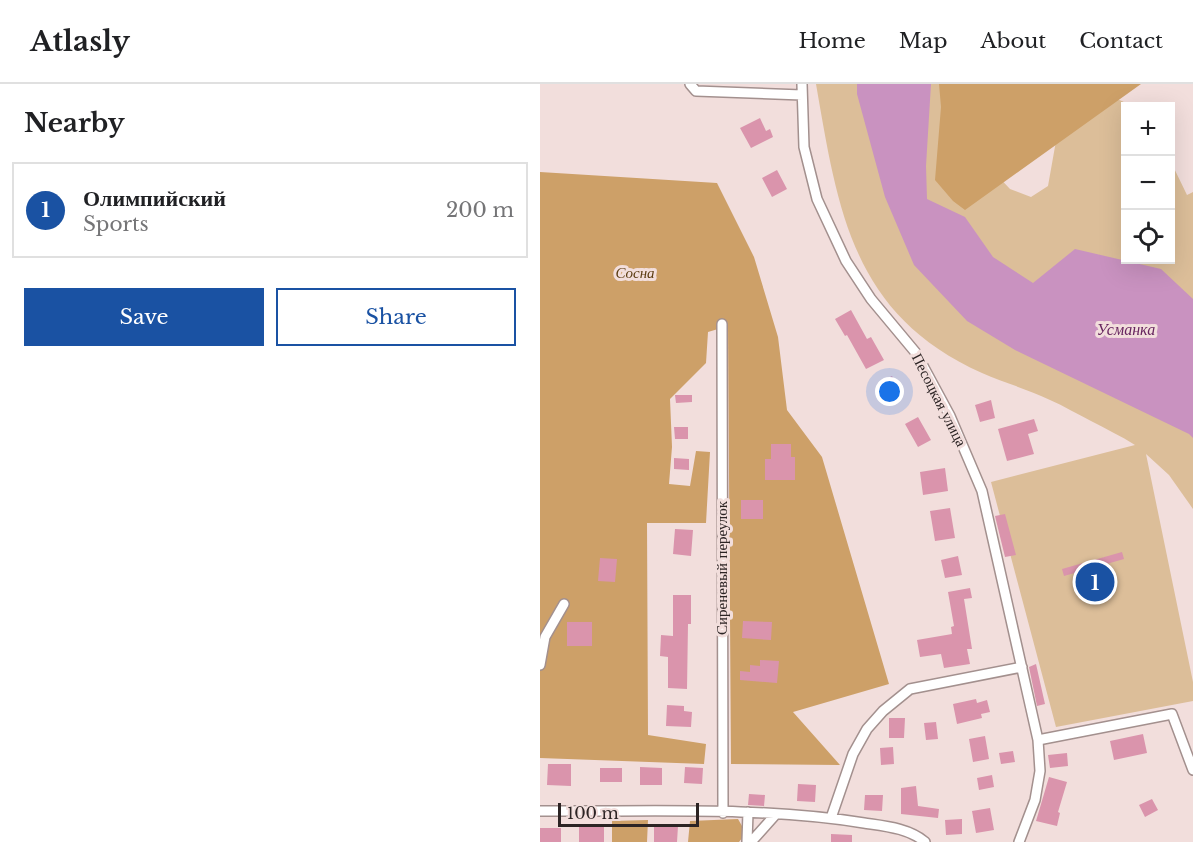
<!DOCTYPE html>
<meta charset="utf-8">
<style>
body{margin:0;font-family:"Libre Baskerville",serif;background:#f2f2f2;color:#202124}
.controls{position:absolute;right:18px;top:18px;display:grid;overflow:hidden;border-radius:0px;box-shadow:0 6px 24px #0002}
.controls button{width:54px;height:54px;display:grid;place-items:center;padding:0;border:0;border-bottom:2px solid #e0e0e0;background:#fff;color:#202124;font:30px sans-serif}
.scale{position:absolute;left:18px;bottom:15px;width:141px;box-sizing:border-box;padding-left:6px;border:3px solid #2c2424;border-top:0;font-size:16px;line-height:21px;white-space:nowrap;color:#2c2424;-webkit-text-stroke:4px #f2dedc;paint-order:stroke}
.you{position:absolute;left:350px;top:308px;width:21px;height:21px;margin:-15px;border:4px solid #fff;border-radius:50%;background:#1a73e8;box-shadow:0 0 0 9px #1a73e833}
.badge{display:grid;place-items:center;width:39px;height:39px;border-radius:50%;background:#1a52a3;color:#fff;font-size:20px;font-weight:700}
.pin{position:absolute;translate:-50% -50%;border:3px solid #fff;box-shadow:0 2px 6px #0006}
.list{margin:0;padding:0;list-style:none}
h2{display:flex;justify-content:space-between;align-items:center;height:78px;margin:0;padding:0 24px;font-size:26px}
h2 small{font-size:20px;font-weight:400;color:#757577}
.list li{display:grid;grid-template-columns:39px 1fr auto;gap:18px;align-items:center;box-sizing:border-box;height:96px;margin:0 12px 12px;padding:0 12px;border:2px solid #e0e0e0;border-radius:0px}
.list b{display:block;font-size:22px;white-space:nowrap}
.list p{margin:0;font-size:20px;white-space:nowrap;color:#757577}
.list em{font-size:20px;font-style:normal;color:#757577}
.actions{display:flex;gap:12px;padding:18px 24px}
.actions a{flex:1;padding:14px 0;border:2px solid #1a52a3;border-radius:0px;text-align:center;font-size:21px;color:#1a52a3}
.actions .main{background:#1a52a3;color:#fff}
.icon{flex:none;width:33px;height:33px;fill:none;stroke:currentColor;stroke-width:2;stroke-linecap:round;stroke-linejoin:round}
.map{position:relative;flex:none;width:653px;height:758px;overflow:hidden}
header{display:flex;align-items:center;gap:36px;box-sizing:border-box;height:84px;padding:0 30px;background:#fff;border-bottom:2px solid #e0e0e0}
header strong{font-size:28px}
nav{display:flex;gap:33px;margin-inline-start:auto;font-size:21px}
main{display:flex}
aside{flex:1;background:#fff}
.map>svg:first-child{display:block}
.green{fill:#dcbe99}
.forest{fill:#cda068}
.water{fill:#c992c0}
.building{fill:#da94ac}
.lines{fill:none;stroke-linecap:round;stroke-linejoin:round}
.minor-casing{stroke:#a3908e;stroke-width:12}
.minor{stroke:#fff;stroke-width:9}
.labels{text-anchor:middle;stroke-width:6;stroke-linejoin:round;paint-order:stroke}
.park-label{font-size:15px;font-style:italic;fill:#5c3d12;stroke:#f2dedc}
.street-label{font-size:15px;fill:#2c2424;stroke:#f2dedc}
.water-label{font-size:16px;font-style:italic;fill:#67255f;stroke:#f2dedc}
</style>
<header>
<strong>Atlasly</strong>
<nav><a>Home</a><a>Map</a><a>About</a><a>Contact</a></nav>
</header>
<main>
<aside>
<h2>Nearby<small></small></h2>
<ul class="list">
<li><span class="badge">1</span><div><b>Олимпийский</b><p>Sports</p></div><em>200 m</em></li>
</ul>
<div class="actions"><a class="main">Save</a><a>Share</a></div>
</aside>
<div class="map">
<svg width="653" height="758" viewBox="0 0 653 758">
<rect width="100%" height="100%" fill="#f2dedc"/>
<path class="green" d="M276,0H433L454,88L470,105L491,113L508,102L519,40L565,11L582,17L591,22H586V176H630L631,78L647,111L653,108V425L629,391L606,370L653,598V617L516,643L451,398L595,361C581,352 566,345 551,337C537,330 524,322 510,316C488,305 464,299 442,289C312,231 298,126 276,0Z"/>
<path class="forest" d="M399,0H601L425,126L413,117L395,96L401,23Z
M0,88L177,99L214,173L238,253L247,326L282,373L349,600L253,628L300,681L191,680L188,242L168,248L166,279L130,315L132,363L129,400L150,402L156,367L170,368L166,439H107L108,651L166,660L164,680L0,674Z
M198,735L206,749L199,758H148L150,737Z
M108,736L107,758H72V737Z"/>
<path class="water" d="M317,0H391L386,82L387,115L425,133L453,173L493,199L535,165L621,185L653,215V354L649,350L475,266L427,237L374,181L345,113L317,10Z"/>
<path class="building" d="M220,34L226,47L230,45L233,53L211,64L200,44Z
M237,86L247,105L232,113L222,94Z
M311,226L327,255L331,253L344,276L326,285L307,251L305,252L295,235Z
M352,292L361,308L346,316L337,300Z
M135,311H152V318L136,319Z
M451,316L455,334L440,338L435,321Z
M378,333L391,356L378,363L365,340Z
M494,335L498,347L488,350L494,370L467,377L458,345Z
M134,343H148V355H135Z
M231,360H251V373H255V396H225V375H231Z
M134,374L149,375V386L134,385Z
M405,384L408,407L383,411L380,388Z
M201,416H223V435H201Z
M410,424L415,454L395,457L390,427Z
M465,430L476,471L465,473L455,432Z
M135,445L153,446L151,472L133,470Z
M582,468L584,475L524,492L522,485Z
M418,472L422,491L405,494L401,476Z
M60,474L77,475L75,498L58,497Z
M430,504L432,514L424,515L432,565H427L430,580L404,584L401,570L380,573L377,556L412,550L411,543L414,542L408,508Z
M133,511H151V540H148L147,605L128,604V573L120,572L121,551L133,552Z
M203,537L232,538L231,556L202,554Z
M27,538H52V562H27Z
M220,576L239,577L237,599L200,596V587L210,588V581L220,582Z
M496,580L505,620L497,622L489,583Z
M436,615L437,619L447,616L450,628L441,630L442,634L417,640L413,620Z
M127,621L144,622V627L152,628L151,643L126,642Z
M349,634H365L364,654H349Z
M396,638L398,655L386,656L384,639Z
M603,650L607,669L574,676L570,657Z
M445,652L449,675L433,678L429,655Z
M353,663L354,680L341,681L340,664Z
M473,667L475,678L461,680L459,669Z
M527,669L528,682L510,684L508,671Z
M8,680H31V702L7,701Z
M100,683L122,684V701H100Z
M145,683L163,684L162,700L144,699Z
M60,684H82V698H60Z
M452,691L454,703L439,706L437,694Z
M509,693L527,698L518,728L520,729L517,742L496,737Z
M258,700L276,701L275,718L257,717Z
M376,702L378,722L399,725L398,734L361,730V704Z
M209,710L225,711L224,722L208,721Z
M325,711H343L342,727L324,726Z
M612,715L618,726L605,733L599,721Z
M450,724L454,746L436,749L432,727Z
M422,735V750L406,751L405,736Z
M39,741L64,742V758H39Z
M114,741L138,742L137,758H114Z
M0,744H21V758H0Z
M291,750L312,751V758H291Z"/>
<g class="lines">
<defs>
<path id="minor" d="M150,0L156,7L262,11
M262,0L264,63L277,115L306,177L331,215L376,269L410,332L442,407L498,656L500,687L495,716L479,758
M182,240L183,729
M0,581L5,553L24,520
M498,656L632,630L653,686
M0,727C108,728 218,722 324,739C344,742 369,744 385,758
M291,734L313,670L327,645L343,627L370,605L482,583
M207,758L208,728
M211,758L236,730"/>
</defs>
<use href="#minor" class="minor-casing"/>
<use href="#minor" class="minor"/>
</g>
<g class="labels">
<g class="park-label">
<text x="95" y="194">Сосна</text>
</g>
<g class="street-label">
<text transform="translate(399 316) rotate(63)" y="5">Песоцкая улица</text>
<text transform="translate(182 484) rotate(-90)" y="5">Сиреневый переулок</text>
</g>
<g class="water-label">
<text x="586" y="251">Усманка</text>
</g>
</g>
</svg>
<div class="controls">
<button>+</button>
<button>−</button>
<button><svg class="icon" aria-label="locate" viewBox="0 0 24 24"><circle cx="12" cy="12" r="6"/><path d="M12 2v4M12 18v4M2 12h4M18 12h4"/></svg></button>
</div>
<div class="scale">100 m</div>
<div class="you"></div>
<div class="pin badge" style="left:555px;top:498px">1</div>
</div>
</main>
